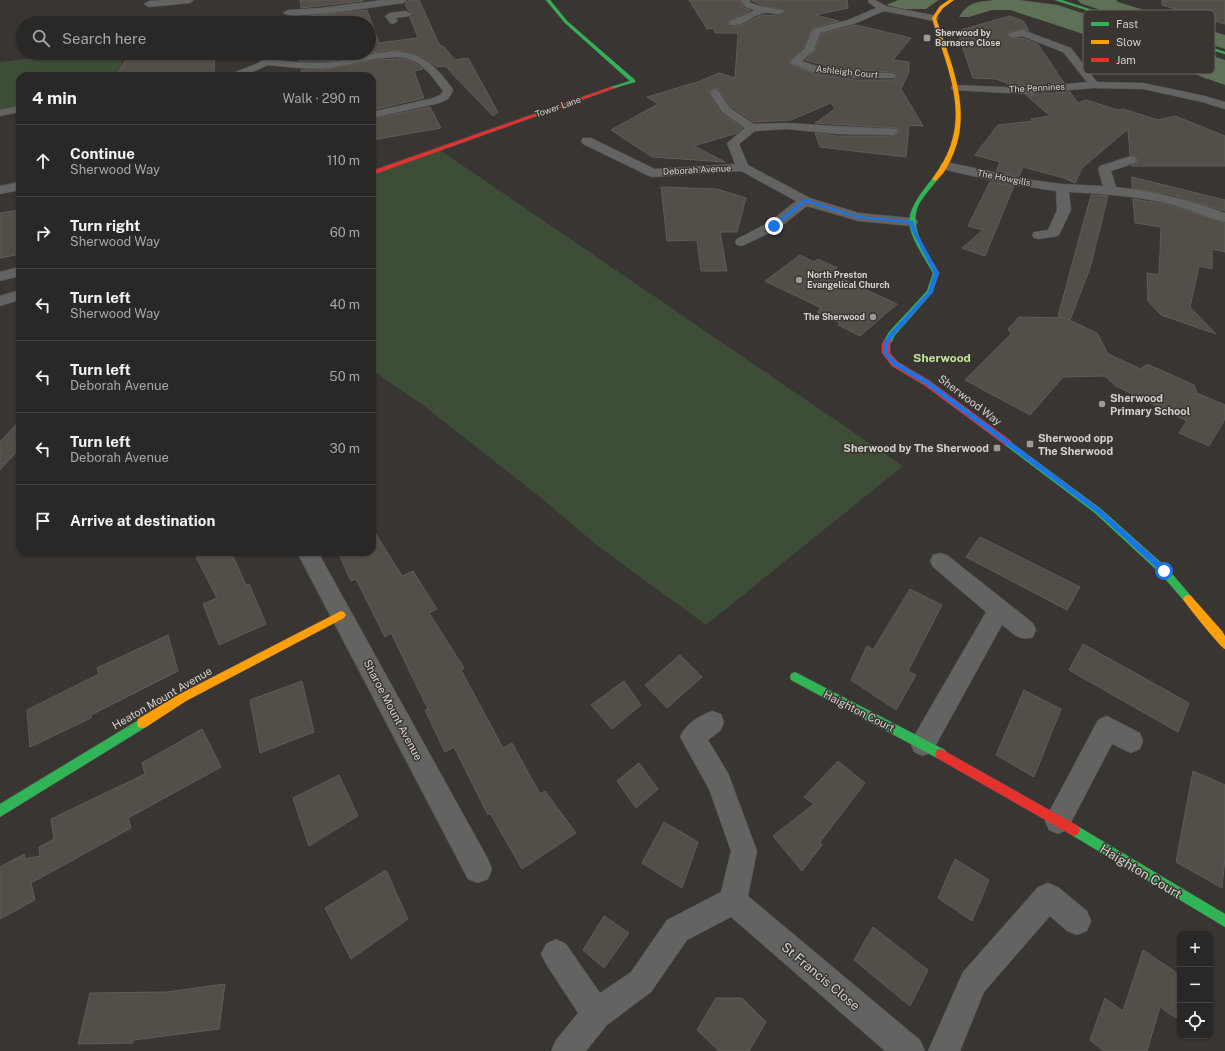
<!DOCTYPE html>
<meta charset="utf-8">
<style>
body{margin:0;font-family:"Public Sans",sans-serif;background:#363432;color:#f1f3f6}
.controls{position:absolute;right:12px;bottom:12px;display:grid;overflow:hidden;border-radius:8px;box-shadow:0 1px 3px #0004}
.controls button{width:36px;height:36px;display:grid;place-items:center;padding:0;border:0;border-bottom:1px solid #464443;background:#2a2826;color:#f1f3f6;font:20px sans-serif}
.stop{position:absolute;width:12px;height:12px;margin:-9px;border:3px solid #1a73e8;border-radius:50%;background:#fff}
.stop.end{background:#1a73e8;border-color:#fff;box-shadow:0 1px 4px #0008}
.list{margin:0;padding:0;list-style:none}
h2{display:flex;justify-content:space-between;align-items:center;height:52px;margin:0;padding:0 16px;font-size:17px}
h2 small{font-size:13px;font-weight:400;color:#a5a6a7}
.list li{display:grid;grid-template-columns:26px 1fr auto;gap:12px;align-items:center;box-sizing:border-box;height:72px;padding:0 16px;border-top:1px solid #464443}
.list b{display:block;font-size:15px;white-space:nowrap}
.list p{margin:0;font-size:13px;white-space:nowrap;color:#a5a6a7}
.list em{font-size:13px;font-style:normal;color:#a5a6a7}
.icon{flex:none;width:22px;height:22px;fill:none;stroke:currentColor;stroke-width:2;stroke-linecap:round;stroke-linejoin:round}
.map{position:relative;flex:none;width:1225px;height:1051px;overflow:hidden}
.search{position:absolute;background:#2a2826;box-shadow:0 1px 3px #0004;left:16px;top:16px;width:360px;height:44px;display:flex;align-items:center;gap:10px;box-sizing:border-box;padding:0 14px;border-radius:22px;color:#a5a6a7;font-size:15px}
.panel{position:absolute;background:#2a2826;box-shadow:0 1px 3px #0004;left:16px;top:72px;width:360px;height:484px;border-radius:12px}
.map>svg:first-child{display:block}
.green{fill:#3e4d37}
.forest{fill:#5e7055}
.building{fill:#534e48;stroke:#5f5c5a}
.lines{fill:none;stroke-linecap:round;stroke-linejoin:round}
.street-casing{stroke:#53514f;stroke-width:1}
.fast-casing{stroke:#53514f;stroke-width:1}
.slow-casing{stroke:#53514f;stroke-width:1}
.jam-casing{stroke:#53514f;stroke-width:1}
.street{fill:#636362;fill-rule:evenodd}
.fast{fill:#30b455;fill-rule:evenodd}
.slow{fill:#ff9f0a;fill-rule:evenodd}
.jam{fill:#e5322d;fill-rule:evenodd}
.route{fill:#1a73e8}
.poi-dot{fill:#9d9a97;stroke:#3a3530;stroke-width:1.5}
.labels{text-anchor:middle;stroke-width:3;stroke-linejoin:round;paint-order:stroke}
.far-poi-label{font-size:9px;font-weight:bold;fill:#d3d1cd;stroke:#3a3530;text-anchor:start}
.far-street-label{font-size:9px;fill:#d3d1cd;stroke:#3a3530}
.poi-label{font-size:11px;font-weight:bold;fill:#d3d1cd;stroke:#3a3530;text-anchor:start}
.street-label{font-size:11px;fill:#d3d1cd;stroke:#3a3530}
.neighbourhood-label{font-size:12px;font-weight:bold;fill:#c3e39c;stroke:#3a3530}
.near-street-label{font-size:13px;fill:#d3d1cd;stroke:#3a3530}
.key{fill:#3a3530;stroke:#68645f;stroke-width:1}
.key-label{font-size:11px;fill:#d3d1cd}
</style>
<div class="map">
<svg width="1225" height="1051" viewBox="0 0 1225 1051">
<rect width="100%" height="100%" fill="#383532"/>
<path class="green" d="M74,53H123L121,68L129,67V76H20V107L0,111V62Z
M440,150L903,466L706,625L599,547L541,498L424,406L372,370V175Z"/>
<path class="forest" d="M898,0H939L926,9H904L886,5Z
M995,0H1020L1058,5L1225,60V85L1202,77L1172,63L1010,10H992L969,17H959C969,1 978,2 995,0Z
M1077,0H1116L1118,2L1225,35V49L1082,4Z"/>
<path class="building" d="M300,0H363V1L301,8Z
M410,0H419L440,46H443L455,60L468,58L498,112L493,116L445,66L437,67L423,57L406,51L388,50L332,61H299L298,53H369V23H301V17L367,10L379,43L418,38L410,17L412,14L408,10L405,3Z
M689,0H740L744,8L751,10L728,22L730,26L735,27L744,24L761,15L780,16L785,12L782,9L764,6L751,0H847L848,8L815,15L839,21L813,28L803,48L789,61L790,65L815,74L855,80H894L896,77L895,73L890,72L834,68L805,60L815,50L821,34L856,25L911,38L893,60L909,62V72L901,89L923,126L909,125L906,157L820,147L815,133L836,136H892L900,131L896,128L815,123L835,109L831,103L791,120L754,122L731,107L719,89L714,88L708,91V93L721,113L743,128L737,133L694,146L725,162L652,157L611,130L658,104L647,97L697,82H698L719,73L735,78L738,33H715L714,28L707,29Z
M1162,0H1225V24L1162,5Z
M1010,16L1023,21L1029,31L1023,29L1010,32L1007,34V36L1013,39L1022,38L1038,44L1064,83L1014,86L996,79L973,78L957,31Z
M129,53H215L214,73L193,76H117Z
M396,59H406L417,64L423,69L414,71L424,98L372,110V76H302L301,70H322L374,60Z
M1070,92L1078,103L1086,100L1118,110L1123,109L1158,120L1175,116L1225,136V166H1131L1136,164L1138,159L1135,156L1130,155L1128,129L1082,168L1075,183L1064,178L1023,167L1019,176L996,171L1000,162L975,155L998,125L1034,121L1031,119L1050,116L1026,95Z
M430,107L441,128L372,140V119Z
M1132,177L1225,200V211L1172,195L1132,188Z
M990,182L1014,186L985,256L962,248L983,230L968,226Z
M661,187L717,189L746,198L737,232H720L727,271H701L697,240L667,241Z
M1091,195L1108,196L1090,268L1070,320L1067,319L1097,333L1108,354L1141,369L1147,364L1194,385L1197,393L1225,405V419L1209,446L1179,433L1187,421L1116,386L1105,376L1063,377L1030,415L965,380L1011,334L1008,329L1019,317L1066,318L1058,316Z
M1133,199L1166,204L1225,223V252L1212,249V269L1199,266L1190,307L1216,334L1161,315L1148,301L1147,273L1159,275L1161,227L1135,223Z
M20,210V254L0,258V213Z
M800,255L814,262L818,259L837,268L830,273L897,304L860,336L838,325L840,323L817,312L821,308L765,281Z
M20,420V448L0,470V442Z
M372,528L402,576L413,571L437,609L429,613L464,668L461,670L503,748L512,743L540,794L545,791L576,833L522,869L490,813L488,815L454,747L445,752L425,710L428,709L391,633L385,637L356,579L351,581L338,552H372Z
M980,537L1080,587L1067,610L966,557Z
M207,552H231L246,585L249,584L266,624L219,645L203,604L217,598L196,557Z
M910,589L942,605L908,671L916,675L896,710L851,680L867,646L873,650Z
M168,635L178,671L91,715V718L30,747L27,710L99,674L97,668Z
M1083,644L1189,703L1178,732L1069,670Z
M680,655L702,677L667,708L645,685Z
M302,681L314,732L260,753L250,700Z
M624,681L641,705L612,729L591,705Z
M1024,690L1061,709L1034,777L996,755Z
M202,729L221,767L128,818L131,828L31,883L35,900L0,919V867L24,854L25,859L40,856L39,847L54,839L51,819L145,774L142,763Z
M838,761L865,783L820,842L822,845L802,871L773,836L814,804L804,797Z
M639,763L658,789L636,808L617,781Z
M1193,771L1225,785V858L1222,888L1176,862Z
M339,775L358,816L309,846L293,798Z
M664,822L698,842L682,888L642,863Z
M955,859L989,880L972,921L938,898Z
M386,870L408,919L351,959L325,908Z
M604,916L629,933L604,968L583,950Z
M873,927L928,970L910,1006L854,960Z
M1143,950L1180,975V1002L1176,1018L1160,1007L1147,1051H1104L1090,1040L1105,998L1123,1011Z
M225,984L219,1029L133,1040V1043L78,1044L90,993L167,992Z
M716,998H742L766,1022L749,1051H719L697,1030Z"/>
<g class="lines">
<defs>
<path id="street" d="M162,0H194L190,3L149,7L144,4L149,1Z
M383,0H407L403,3C387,5 291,21 283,13L288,10L320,8Z
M741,0H749L751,3L764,7L782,10L784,12C778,17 772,12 765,13C753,14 743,28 731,25L729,23L731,21L755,10L745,7Z
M869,0H875L886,6L937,16L939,18L934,21L884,11L854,24L820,33L814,50L802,61C830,72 860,72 890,73L894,74L895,76L894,78H855L815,73L791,64L790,62L791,60L804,49L813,29L848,20L876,8L868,2Z
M406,11L411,14L409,16L396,18L398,21L393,24L390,23L385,16L390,13Z
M1023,30L1071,48L1097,82L1143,83L1205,96L1225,102V109L1202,102L1143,89L1094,88L1025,94L952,90L951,88L952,86L956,85L1025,88L1087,82L1063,52L1022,36L1013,38L1008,35L1010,33Z
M396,51C424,54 436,66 452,88L453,91L448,99L440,103L372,118V112L433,98L440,95L443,91L430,74L418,63L406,58L396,57L374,59L340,66L322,69L298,68L268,65L244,76H229L230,74L256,64L273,53H281L282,55L276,60C294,62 313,64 332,62C354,59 374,52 396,51Z
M714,89L718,90L730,108L754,124L787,123L836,126L896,129L898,131L896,133L892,135L836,134L787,129L755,131L739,144L748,165L810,198L859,213L911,218L916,219L918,222L916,225L911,226L858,221L807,206L778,229L742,246L737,245L735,242L737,239L768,223L796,201L741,171L653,177L649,176L583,144L581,141L583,138H591L655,169L735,164L727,143L745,128L722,112L709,92Z
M20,106V112L0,116V110Z
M1131,156L1135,157L1137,160L1135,163L1111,171L1116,187C1154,191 1190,200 1225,213V222C1205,217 1186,208 1166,203C1134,196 1102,194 1069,192L1071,210L1060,233L1058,236L1039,239L1034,238L1032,235L1034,232L1048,230L1057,210L1056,191L1003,183L942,169L940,166L942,163L946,162L1032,180L1062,184L1103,186L1098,169L1100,166Z
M20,182V190L0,194V186Z
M20,267V276L0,281V272Z
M20,290V300L0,306V296Z
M297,552H318L488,859L492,869L488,879L478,883L468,879Z
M940,553L947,555L1033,623L1036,630L1033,637C1019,642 1013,633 1002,625L932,752L923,756L914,752L911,744L914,736L986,612L933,567L930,561L933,555Z
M712,711L721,714L724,722L721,730L708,740L728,773L757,851L748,896L920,1040L925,1051H885L731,917L687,940L651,992L607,1025L586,1051H551L556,1040L578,1013L546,964L541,954L546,944L556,939L566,944L600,993L631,972L667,920L721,892L731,851L709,789L680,737C685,724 699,716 712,711Z
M1107,716L1140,733L1143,741L1140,749L1131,753L1112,744L1067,830L1058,834L1049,830L1045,821L1049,812L1098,720Z
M1048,883L1058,887L1087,911L1091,921L1087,931L1077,935L1067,931L1050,916L984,992L960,1051H928L963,972L1038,887Z"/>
<path id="fast" d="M546,0H550L567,21L635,80V82L611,89V87L630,81L565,23Z
M1055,0H1061L1225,52V54Z
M935,177L938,179C932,187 924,195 919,204C907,228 928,253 939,273L932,293L895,335L891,343H885L884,341L889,332L927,291L933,273C907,228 897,221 933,178Z
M1008,440L1101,509L1167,568L1191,596L1193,599L1191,602L1188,603L1185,602L1161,574L1095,513L1005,445L1004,443Z
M795,672L945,750L947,754L945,758L941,759L937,758L791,680L790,677L791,674Z
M142,718L146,719L147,723L146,727L0,817V804Z
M1074,824L1225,914V927L1070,834L1068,830L1070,826Z"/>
<path id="slow" d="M949,0H954L943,8L936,18C951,64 974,111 951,159C948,166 942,177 935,181L932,179C975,123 950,77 932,18L940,6Z
M1188,595L1191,596L1222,631L1225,636V649C1221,648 1190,609 1185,602L1183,599L1185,596Z
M341,611L344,612L346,615L344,618L186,701L146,727L142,728L138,727L137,723L138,719L178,695Z"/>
<path id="jam" d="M611,87L615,88L372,175V171Z
M885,339H888L892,341L890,344V353L898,362L930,381L1011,441L1012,443L1011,445H1005L924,385L892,366L882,353V344Z
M941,749L1078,826L1080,830L1078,834L1074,836L1070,834L937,758L935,754L937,750Z"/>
</defs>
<use href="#street" class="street-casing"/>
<use href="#fast" class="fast-casing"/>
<use href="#slow" class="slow-casing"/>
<use href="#jam" class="jam-casing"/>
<use href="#street" class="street"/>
<use href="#fast" class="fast"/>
<use href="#slow" class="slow"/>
<use href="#jam" class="jam"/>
</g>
<path class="route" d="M805,199L858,216L913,221L917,233L939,273L933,292L894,335L888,344V353L897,362L929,381L1100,509L1167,569V573H1162L1096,512L925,384L893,365L884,354L883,344L890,333L928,292L934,273L913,233L909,223L858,218L806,202L775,227H772V225Z"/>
<g class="poi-dot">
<rect x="923" y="34" width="8" height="8" rx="2"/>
<circle cx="799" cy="280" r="4"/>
<circle cx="873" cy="317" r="4"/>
<circle cx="1102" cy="404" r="4"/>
<rect x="1026" y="440" width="8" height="8" rx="2"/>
<rect x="993" y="444" width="8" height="8" rx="2"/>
</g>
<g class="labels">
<g class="far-poi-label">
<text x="935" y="36">Sherwood by<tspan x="935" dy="10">Barnacre Close</tspan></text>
<text x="807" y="278">North Preston<tspan x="807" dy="10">Evangelical Church</tspan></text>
<text x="865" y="320" text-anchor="end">The Sherwood</text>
</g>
<g class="far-street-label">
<text transform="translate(847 72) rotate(6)" y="3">Ashleigh Court</text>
<text transform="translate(1037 88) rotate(-3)" y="3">The Pennines</text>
<text transform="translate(558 107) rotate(-19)" y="3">Tower Lane</text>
<text transform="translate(697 170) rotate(-3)" y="3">Deborah Avenue</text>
<text transform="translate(1004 178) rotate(11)" y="3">The Howgills</text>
</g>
<g class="poi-label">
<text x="1110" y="402">Sherwood<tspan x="1110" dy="13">Primary School</tspan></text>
<text x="1038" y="442">Sherwood opp<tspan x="1038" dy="13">The Sherwood</tspan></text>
<text x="989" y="452" text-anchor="end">Sherwood by The Sherwood</text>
</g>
<g class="street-label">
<text transform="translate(970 400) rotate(37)" y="4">Sherwood Way</text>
<text transform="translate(162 698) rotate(-30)" y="4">Heaton Mount Avenue</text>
<text transform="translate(393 710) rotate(62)" y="4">Sharoe Mount Avenue</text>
<text transform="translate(859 711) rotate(27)" y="4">Haighton Court</text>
</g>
<g class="neighbourhood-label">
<text x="942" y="362">Sherwood</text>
</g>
<g class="near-street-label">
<text transform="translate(1141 871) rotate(31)" y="5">Haighton Court</text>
<text transform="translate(821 976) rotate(40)" y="5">St Francis Close</text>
</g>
</g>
<rect x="1083" y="10" width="132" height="64" rx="6" class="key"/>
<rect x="1091" y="22" width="18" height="4" fill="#30b455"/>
<rect x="1091" y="40" width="18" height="4" fill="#ff9f0a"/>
<rect x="1091" y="58" width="18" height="4" fill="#e5322d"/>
<g class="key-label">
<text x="1116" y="28">Fast</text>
<text x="1116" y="46">Slow</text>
<text x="1116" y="64">Jam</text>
</g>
</svg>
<div class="controls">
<button>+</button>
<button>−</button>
<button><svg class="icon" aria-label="locate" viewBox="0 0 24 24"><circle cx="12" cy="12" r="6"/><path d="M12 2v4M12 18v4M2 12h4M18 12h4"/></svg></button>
</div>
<div class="stop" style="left:1164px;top:571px"></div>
<div class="stop end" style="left:774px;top:226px"></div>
<div class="search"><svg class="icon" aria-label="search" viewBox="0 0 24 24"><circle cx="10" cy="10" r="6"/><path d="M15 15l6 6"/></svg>Search here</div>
<section class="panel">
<h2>4 min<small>Walk · 290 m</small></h2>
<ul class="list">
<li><svg class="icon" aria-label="ahead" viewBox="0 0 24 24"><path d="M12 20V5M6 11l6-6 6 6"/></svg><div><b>Continue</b><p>Sherwood Way</p></div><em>110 m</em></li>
<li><svg class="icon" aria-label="right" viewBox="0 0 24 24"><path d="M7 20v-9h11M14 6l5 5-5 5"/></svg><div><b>Turn right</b><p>Sherwood Way</p></div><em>60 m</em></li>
<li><svg class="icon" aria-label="left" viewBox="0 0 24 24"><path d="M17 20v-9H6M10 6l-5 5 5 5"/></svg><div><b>Turn left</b><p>Sherwood Way</p></div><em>40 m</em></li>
<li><svg class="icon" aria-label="left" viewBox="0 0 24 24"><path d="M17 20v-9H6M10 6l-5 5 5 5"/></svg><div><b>Turn left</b><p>Deborah Avenue</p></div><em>50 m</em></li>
<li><svg class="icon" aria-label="left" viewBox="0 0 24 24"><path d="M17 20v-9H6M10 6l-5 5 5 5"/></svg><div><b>Turn left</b><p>Deborah Avenue</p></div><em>30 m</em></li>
<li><svg class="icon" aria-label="arrive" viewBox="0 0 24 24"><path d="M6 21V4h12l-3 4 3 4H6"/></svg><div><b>Arrive at destination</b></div></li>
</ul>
</section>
</div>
